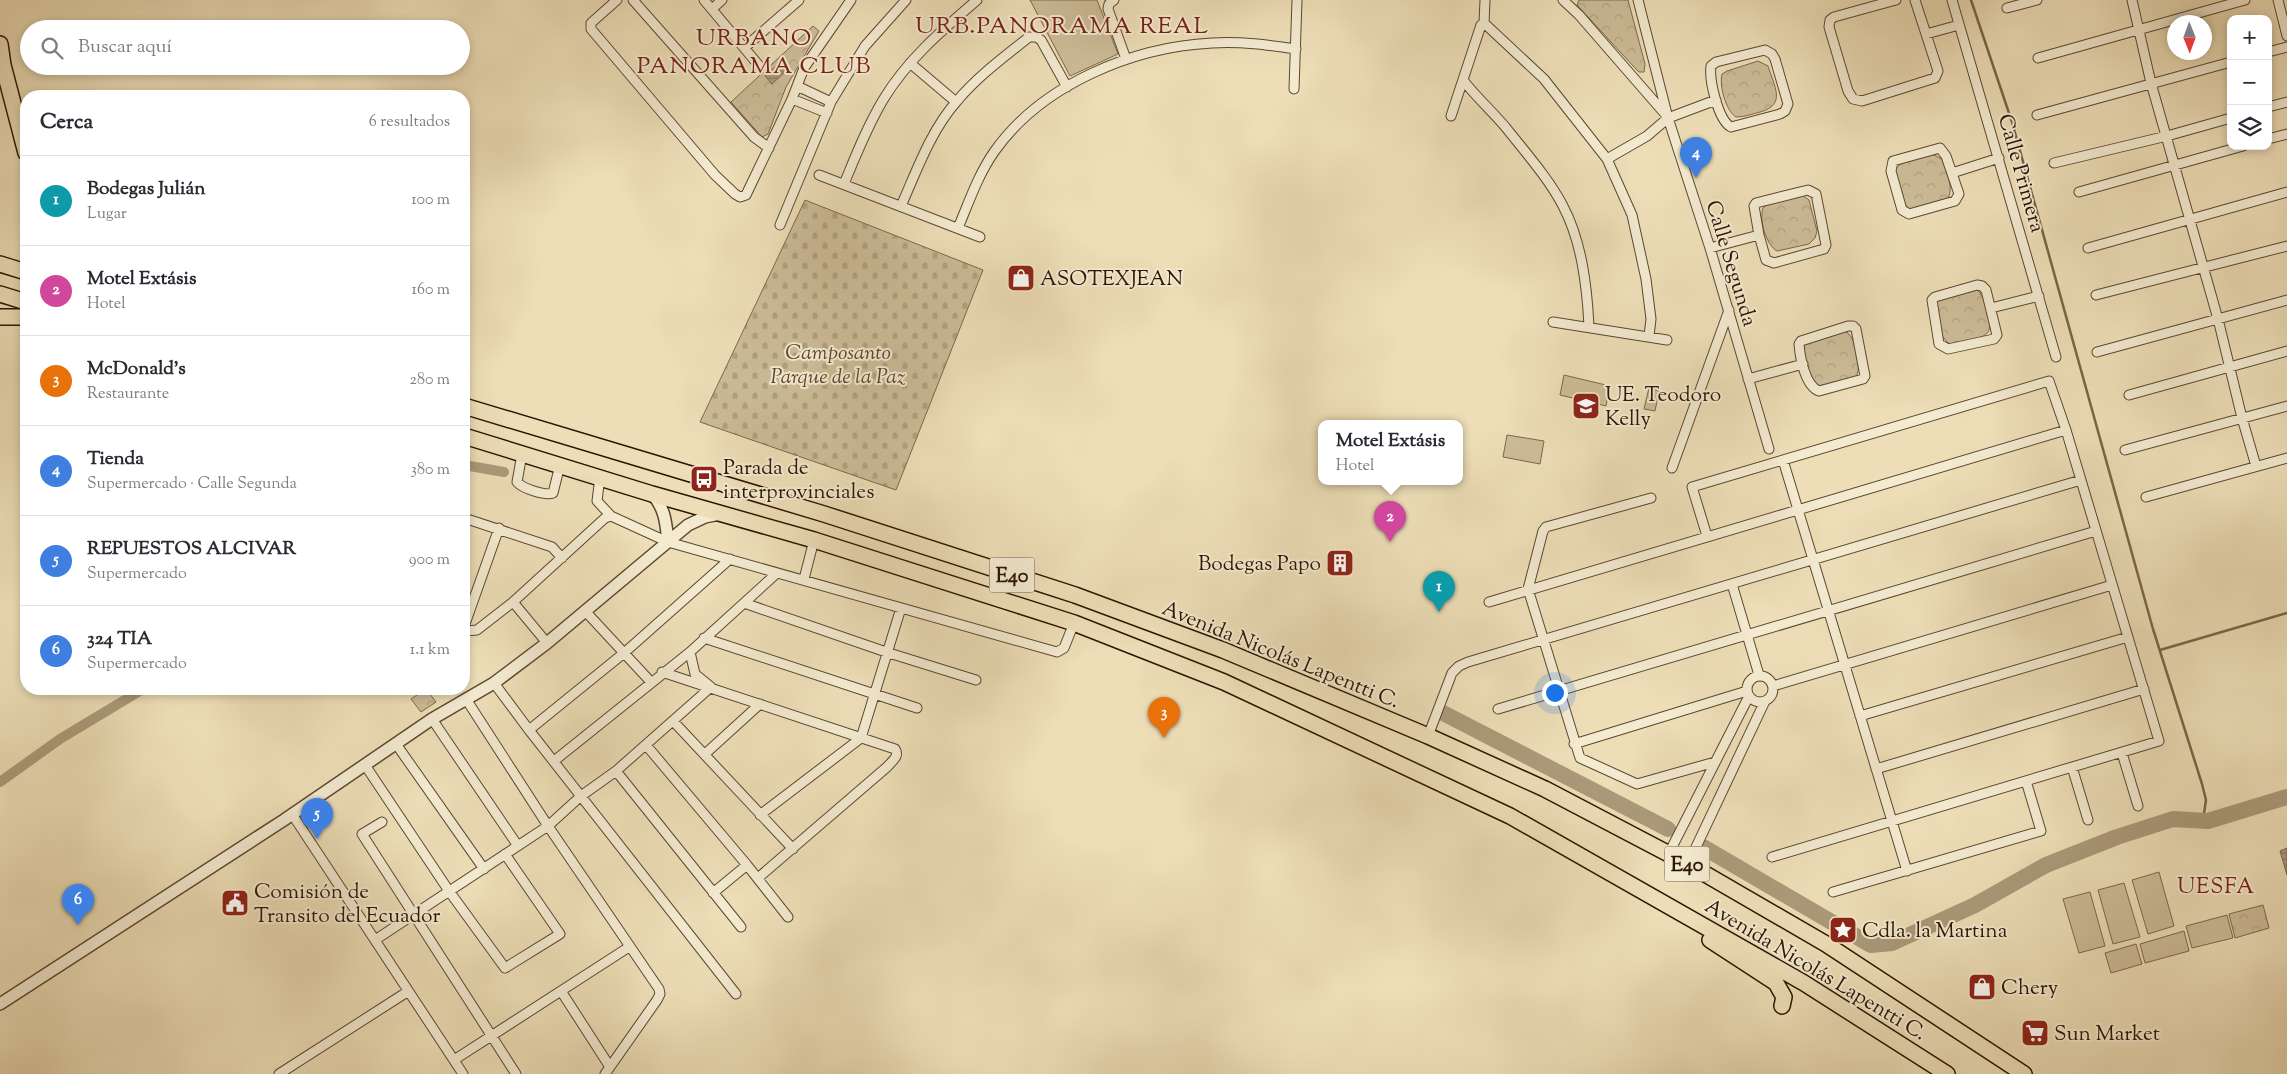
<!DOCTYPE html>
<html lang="es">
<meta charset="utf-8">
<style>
body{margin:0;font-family:"Sorts Mill Goudy",serif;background:#f2f2f3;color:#2b2b33}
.controls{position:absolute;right:15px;top:15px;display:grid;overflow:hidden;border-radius:10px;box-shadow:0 2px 8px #0003}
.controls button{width:45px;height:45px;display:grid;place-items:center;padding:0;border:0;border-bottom:1px solid #e1e1e2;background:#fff;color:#2b2b33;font:25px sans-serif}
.compass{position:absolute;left:2167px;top:15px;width:45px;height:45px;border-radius:50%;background:#fff;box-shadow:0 2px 8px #0003;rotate:179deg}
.you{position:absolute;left:1554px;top:692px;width:18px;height:18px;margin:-12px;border:4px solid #fff;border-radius:50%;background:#1a73e8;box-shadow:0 0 0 8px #1a73e833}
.badge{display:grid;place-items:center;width:32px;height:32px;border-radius:50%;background:#7c3aed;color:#fff;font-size:16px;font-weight:700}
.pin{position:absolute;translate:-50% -41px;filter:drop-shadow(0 1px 2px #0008)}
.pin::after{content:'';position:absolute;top:26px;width:18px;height:15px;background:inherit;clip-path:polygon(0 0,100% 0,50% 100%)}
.popup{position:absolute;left:1318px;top:420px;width:145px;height:65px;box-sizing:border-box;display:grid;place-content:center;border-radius:10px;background:#fff;filter:drop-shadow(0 1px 4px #0005);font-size:16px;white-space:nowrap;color:#7c7c81}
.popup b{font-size:19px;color:#2b2b33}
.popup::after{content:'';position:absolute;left:50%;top:100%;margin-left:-10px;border:10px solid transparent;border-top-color:#fff}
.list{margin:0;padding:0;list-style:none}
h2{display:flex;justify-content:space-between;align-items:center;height:65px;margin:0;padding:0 20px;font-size:21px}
h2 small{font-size:16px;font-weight:400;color:#7c7c81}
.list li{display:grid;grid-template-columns:32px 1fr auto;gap:15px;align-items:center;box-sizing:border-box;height:90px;padding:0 20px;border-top:1px solid #e1e1e2}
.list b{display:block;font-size:19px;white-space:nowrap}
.list p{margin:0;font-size:16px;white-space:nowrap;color:#7c7c81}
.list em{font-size:16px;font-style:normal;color:#7c7c81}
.icon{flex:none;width:28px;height:28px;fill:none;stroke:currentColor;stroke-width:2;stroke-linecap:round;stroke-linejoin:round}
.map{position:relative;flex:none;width:2287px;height:1074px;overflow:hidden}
.search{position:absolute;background:#fff;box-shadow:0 2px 8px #0003;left:20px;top:20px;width:450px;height:55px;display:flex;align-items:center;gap:12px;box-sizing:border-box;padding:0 18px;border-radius:28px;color:#7c7c81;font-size:19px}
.panel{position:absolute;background:#fff;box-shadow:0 2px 8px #0003;left:20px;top:90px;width:450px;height:605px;border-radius:20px}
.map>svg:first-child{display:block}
.grass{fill:#ccbc98;stroke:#7c684e}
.cemetery{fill:url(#cemetery-stones);stroke:#7c684e}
.park{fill:url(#park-crowns);stroke:#7c684e}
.water{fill:url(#water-rules);stroke:#78654a}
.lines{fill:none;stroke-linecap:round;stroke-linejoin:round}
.stream{stroke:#78654a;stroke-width:2.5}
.canal{stroke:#ab9a7a;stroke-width:10}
.river{stroke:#ab9a7a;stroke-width:16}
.minor-casing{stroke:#5c4730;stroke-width:11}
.tertiary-casing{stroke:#5c4730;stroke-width:14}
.trunk-casing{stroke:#2c1503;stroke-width:18}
.minor{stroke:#f3ead0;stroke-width:9}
.tertiary{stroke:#f3ead0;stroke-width:11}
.trunk{stroke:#eddeb7;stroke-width:15}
.labels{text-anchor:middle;stroke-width:4;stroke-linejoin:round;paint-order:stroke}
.shield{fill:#f3ead0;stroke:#685540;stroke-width:1}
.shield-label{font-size:20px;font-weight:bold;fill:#2c1503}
.street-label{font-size:21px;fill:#2c1503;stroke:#f3ead0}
.poi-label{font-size:21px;fill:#2c1503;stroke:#f3ead0;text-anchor:start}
.park-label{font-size:21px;font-style:italic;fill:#5c4730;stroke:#f3ead0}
.neighbourhood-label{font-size:22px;letter-spacing:1px;fill:#7a1f14;stroke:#f3ead0}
.quarter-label{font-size:24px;letter-spacing:1px;fill:#7a1f14;stroke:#f3ead0}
</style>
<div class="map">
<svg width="2287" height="1074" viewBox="0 0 2287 1074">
<defs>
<pattern id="cemetery-stones" width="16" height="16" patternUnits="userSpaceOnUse" patternTransform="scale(1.25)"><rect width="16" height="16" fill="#ccbc98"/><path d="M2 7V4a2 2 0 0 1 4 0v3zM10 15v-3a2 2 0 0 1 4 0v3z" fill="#afa181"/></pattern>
<pattern id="park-crowns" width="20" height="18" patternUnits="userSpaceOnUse" patternTransform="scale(1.25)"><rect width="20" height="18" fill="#ccbc98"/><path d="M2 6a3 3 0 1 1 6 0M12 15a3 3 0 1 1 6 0" fill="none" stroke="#afa181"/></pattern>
<pattern id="water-rules" width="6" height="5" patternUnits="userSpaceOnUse" patternTransform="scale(1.25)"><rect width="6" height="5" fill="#ab9a7a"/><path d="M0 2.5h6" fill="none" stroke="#8b7c62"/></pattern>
</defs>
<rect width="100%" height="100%" fill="#eddeb7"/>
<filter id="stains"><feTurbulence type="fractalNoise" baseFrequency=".004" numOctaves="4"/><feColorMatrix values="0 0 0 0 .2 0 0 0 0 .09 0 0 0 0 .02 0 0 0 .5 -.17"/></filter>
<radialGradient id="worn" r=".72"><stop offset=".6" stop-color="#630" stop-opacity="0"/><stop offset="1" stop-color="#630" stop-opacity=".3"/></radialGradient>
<path class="grass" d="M1030,0H1097L1118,54L1070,76Z
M1564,375L1610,386L1606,406L1560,395Z
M1649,388L1659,391L1655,411L1644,409Z
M1507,435L1544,441L1540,464L1503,457Z
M2159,872L2174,926L2148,934L2132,880Z
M2124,883L2140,937L2113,944L2098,890Z
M2090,892L2105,946L2079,953L2063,899Z
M2227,915L2233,938L2192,948L2186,926Z
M2184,931L2189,951L2145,963L2140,944Z
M2136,944L2142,964L2111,973L2105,953Z"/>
<path class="cemetery" d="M805,200L983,270L896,490L700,422Z"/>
<path class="park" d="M1579,0H1628L1645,64L1644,72H1639L1634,67L1577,5Z
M813,26L819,31L786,87L768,134L762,137L731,102Z
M1758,61L1768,66C1774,86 1787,105 1760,112C1752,114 1745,117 1736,117C1726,111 1719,86 1722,74L1727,71Z
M1932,154L1942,159C1946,172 1955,188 1947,200L1910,210L1903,203L1895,171C1899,159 1921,157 1932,154Z
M1802,195L1809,200L1817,231L1815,238L1809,244L1777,251C1766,245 1759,220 1763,208L1767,205Z
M1975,288C1984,292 1994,324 1988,332C1984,339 1958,344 1950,344C1938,337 1934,314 1936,301Z
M1845,331C1856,336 1862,367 1856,377L1819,386C1809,380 1801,355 1805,343Z
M426,689L436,702L421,712L411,699Z
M2263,905L2269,928L2235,938L2229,914Z"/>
<path class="water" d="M783,60L785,62L783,64L788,69L772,84L765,76Z
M2287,848V875L2280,851Z"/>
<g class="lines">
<path class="stream" d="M1971,0L2012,122L2153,629L2202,784L2206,800L2203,820
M2160,650L2287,613"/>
<path class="canal" d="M464,465L504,472
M0,782L60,739L143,689"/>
<path class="river" d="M1443,713L1668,829
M1703,847L1871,945L1892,943L1975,905L2046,865L2117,837L2173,819L2208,821L2287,797"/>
<defs>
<path id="minor" d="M617,0L591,23V29L715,175L735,194L740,197L746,195L792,99L804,68L851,0
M633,0L754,137L769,148
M704,0L761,68
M1114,0L1109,4L1108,9L1126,59
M1563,0L1579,15L1666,115
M1638,0L1668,118L1710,248L1769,449
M1896,0L1834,17L1830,20L1829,27L1848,91L1853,99L1862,101L1935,78L1938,71L1915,0
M1952,0L2056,357
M2132,0L2151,83L2218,319L2242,418L2256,466
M2278,0L2287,36
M2007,8L2037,0
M712,9L722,0
M1484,23L1544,79L1607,159L1632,215L1646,279L1651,319L1649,336
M1926,34L1959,25
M744,48L799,0
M1765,50L1772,54L1775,59L1788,104L1785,111L1780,114L1731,127C1718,120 1709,80 1711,66L1716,62Z
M2268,52L2287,47
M2038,58L2245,0
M910,63L956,102
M1463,80C1476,97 1493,112 1507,129C1526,153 1549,179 1563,206C1582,242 1587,287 1589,326
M797,86L831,102
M1294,89L1297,0
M792,99L827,113
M2268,107L2287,102
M2037,115L2231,62
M1451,116L1481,25L1484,23L1485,0
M2268,139L2287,134
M1940,148L1946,156L1959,194L1955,201L1909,214L1902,210L1891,171L1893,161Z
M1607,159L1647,136L1668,118L1716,100
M2054,163L2167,136L2231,118
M1952,173L1999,158
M819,175L980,237
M844,184C856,155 867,127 883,100C907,60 942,30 977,0
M1808,190L1816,194L1826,245L1824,249L1774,263L1766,260L1759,235L1754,206L1756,203Z
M2079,192L2243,146
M901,206C917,170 931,130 957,101C978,76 1004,57 1029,37H1036L1041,40L1067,87
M780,225L831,102L865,46L906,0
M958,228C969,202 978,175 994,152C1041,85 1132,47 1212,43C1240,41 1268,45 1296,49
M1710,248L1759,235
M2088,248L2287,192
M1977,285L1982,286L1986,290L1997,335L1994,339L1948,349L1939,344L1932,300L1935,297Z
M2096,295L2287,246
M1991,308L2039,296
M1553,322L1667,340
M1848,326H1853L1856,329L1865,376L1863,379L1819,391C1805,386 1800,357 1799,344L1801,341Z
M2097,352L2287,300
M1748,379L1803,364
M2129,395L2287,351
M2125,450L2287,406
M522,454L517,482C523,489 546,496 553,493L560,465
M1783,460L1907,871
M1672,468L1729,310
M600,477L597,501L611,516
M2146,497L2287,458
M1651,498L1546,527L1543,531L1528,589L1580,758L1637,784L1715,762
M464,518L552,547L562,558
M499,528L465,624L466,631L477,630L513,602L605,518L611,516L668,542L1057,652L1064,648L1074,623
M1707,536L1692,487L2049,381L2066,430L2159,741L1772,857
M804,579L814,540
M1732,584L1759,675
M513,602L547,643
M1489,602L2066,430
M744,603L889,653L976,680
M586,612L650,681
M704,638L917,708
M662,672L895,749C900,756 892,761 887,767L758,878
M1747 689a13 13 0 1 1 26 0a13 13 0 1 1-26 0Z
M494,683L529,730L736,994
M1773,686L2112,585
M466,699L548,826L659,989L660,994L657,1000L605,1074
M1498,709L2096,531
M1860,716L2128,637
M432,719L518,846
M673,721L793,849
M529,730L624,653L730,559
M1428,736L1452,673L1459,666L1468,662L2081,480
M396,744L484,869
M1574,744L1747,691
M646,745L747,865L788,917
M2122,753L2138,806
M705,754L760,704
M554,761L690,652L777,573
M365,765L449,891L505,968L560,934L505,854
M2072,767L2088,820
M1876,769L2144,689
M616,771L741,927
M292,814L463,1074
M760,815L861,738L901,608
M382,822L362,834L516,1074
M1668,855L1749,696
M1688,864L1765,701
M1833,892L2041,831L2026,781
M713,893L747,865
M375,940L548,826L581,796L616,771L711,687L695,674L690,652
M561,991L610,1067
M454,1060L629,947
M279,1074L407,992"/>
<path id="tertiary" d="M652,494C665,508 666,523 668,542
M0,1004L284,820L432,719L494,683L547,643L688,525L705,517L720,514"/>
<path id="trunk" d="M0,44L3,65L26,153
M0,264L26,272
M0,294L26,302
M0,317H26
M464,406L824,514L1075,595L1223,650L1428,736L1545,789L1688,864L1826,944L2024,1074
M464,436L652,494L814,540L1074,623L1224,682L1510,816L1804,983L1947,1074
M1710,940L1776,983L1784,997L1782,1006"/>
</defs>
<use href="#minor" class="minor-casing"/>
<use href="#tertiary" class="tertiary-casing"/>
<use href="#trunk" class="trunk-casing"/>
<use href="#minor" class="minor"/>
<use href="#tertiary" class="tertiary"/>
<use href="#trunk" class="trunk"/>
</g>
<defs>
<symbol id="shop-square" viewBox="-11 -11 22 22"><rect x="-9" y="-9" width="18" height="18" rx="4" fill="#8f2418" stroke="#f3ead0"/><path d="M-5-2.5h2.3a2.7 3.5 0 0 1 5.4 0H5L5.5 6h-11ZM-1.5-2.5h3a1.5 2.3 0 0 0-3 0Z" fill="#fff"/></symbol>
<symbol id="school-square" viewBox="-11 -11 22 22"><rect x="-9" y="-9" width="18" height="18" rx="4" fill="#8f2418" stroke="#f3ead0"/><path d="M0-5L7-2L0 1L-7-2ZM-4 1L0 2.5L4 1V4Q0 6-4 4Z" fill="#fff"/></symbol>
<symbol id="bus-square" viewBox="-11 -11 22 22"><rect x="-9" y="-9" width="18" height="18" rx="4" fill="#8f2418" stroke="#f3ead0"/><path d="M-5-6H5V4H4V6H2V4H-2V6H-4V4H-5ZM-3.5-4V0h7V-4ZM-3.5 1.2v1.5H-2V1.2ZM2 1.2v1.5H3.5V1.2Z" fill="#fff"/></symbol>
<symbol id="building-square" viewBox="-11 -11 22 22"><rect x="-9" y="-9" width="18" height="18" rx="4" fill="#8f2418" stroke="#f3ead0"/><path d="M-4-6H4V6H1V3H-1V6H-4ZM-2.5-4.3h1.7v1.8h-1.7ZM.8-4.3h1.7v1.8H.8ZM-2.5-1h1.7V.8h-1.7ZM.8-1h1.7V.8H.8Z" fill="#fff"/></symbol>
<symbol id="civic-square" viewBox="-11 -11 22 22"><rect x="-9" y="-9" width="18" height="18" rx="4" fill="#8f2418" stroke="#f3ead0"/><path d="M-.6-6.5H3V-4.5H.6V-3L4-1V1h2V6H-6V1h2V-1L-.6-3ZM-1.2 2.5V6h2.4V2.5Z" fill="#fff"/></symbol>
<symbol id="sight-square" viewBox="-11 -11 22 22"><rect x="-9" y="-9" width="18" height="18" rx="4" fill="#8f2418" stroke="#f3ead0"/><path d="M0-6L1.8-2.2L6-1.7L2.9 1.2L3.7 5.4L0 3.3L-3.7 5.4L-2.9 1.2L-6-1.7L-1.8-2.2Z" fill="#fff"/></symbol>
<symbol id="supermarket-square" viewBox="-11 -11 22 22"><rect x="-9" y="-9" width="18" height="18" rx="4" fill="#8f2418" stroke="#f3ead0"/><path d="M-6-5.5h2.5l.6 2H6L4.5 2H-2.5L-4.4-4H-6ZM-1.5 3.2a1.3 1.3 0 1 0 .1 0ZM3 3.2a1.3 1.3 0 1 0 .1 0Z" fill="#fff"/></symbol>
</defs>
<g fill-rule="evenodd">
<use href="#shop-square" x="1005" y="262" width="32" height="32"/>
<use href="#school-square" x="1570" y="390" width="32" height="32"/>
<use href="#bus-square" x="688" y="463" width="32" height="32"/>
<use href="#building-square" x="1324" y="547" width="32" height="32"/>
<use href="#civic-square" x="219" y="887" width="32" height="32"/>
<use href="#sight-square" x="1827" y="914" width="32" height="32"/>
<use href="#shop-square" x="1966" y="971" width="32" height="32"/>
<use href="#supermarket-square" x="2019" y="1017" width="32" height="32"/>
</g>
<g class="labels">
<g class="shield">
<rect x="989.5" y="557.5" width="45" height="35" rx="4"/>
<rect x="1664.5" y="846.5" width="45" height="35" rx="4"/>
</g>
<g class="shield-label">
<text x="1012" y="582">E40</text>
<text x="1687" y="871">E40</text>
</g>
<g class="street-label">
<text transform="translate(2022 173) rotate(74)" y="7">Calle Primera</text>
<text transform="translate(1732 263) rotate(73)" y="7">Calle Segunda</text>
<text transform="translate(1281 654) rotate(22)" y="7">Avenida Nicolás Lapentti C.</text>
<text transform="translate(1816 969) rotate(31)" y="7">Avenida Nicolás Lapentti C.</text>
</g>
<g class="poi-label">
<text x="1040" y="285">ASOTEXJEAN</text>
<text x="1605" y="401">UE. Teodoro<tspan x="1605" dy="24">Kelly</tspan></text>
<text x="723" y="474">Parada de<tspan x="723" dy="24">interprovinciales</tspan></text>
<text x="1321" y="570" text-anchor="end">Bodegas Papo</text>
<text x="254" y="898">Comisión de<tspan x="254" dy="24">Transito del Ecuador</tspan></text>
<text x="1862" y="937">Cdla. la Martina</text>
<text x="2001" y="994">Chery</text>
<text x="2054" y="1040">Sun Market</text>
</g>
<g class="park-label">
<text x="838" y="359">Camposanto<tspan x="838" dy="24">Parque de la Paz</tspan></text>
</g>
<g class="neighbourhood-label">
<text x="2216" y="893">UESFA</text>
</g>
<g class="quarter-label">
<text x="1062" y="33">URB.PANORAMA REAL</text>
<text x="754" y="45">URBANO<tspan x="754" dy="28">PANORAMA CLUB</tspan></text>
</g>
</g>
<rect width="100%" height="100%" filter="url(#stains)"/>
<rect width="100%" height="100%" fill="url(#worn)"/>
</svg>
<div class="controls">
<button>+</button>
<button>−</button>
<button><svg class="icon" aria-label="layers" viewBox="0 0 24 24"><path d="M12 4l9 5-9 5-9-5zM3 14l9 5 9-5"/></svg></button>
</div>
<svg class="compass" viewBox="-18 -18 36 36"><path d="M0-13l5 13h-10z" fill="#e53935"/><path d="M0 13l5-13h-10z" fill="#7c7c81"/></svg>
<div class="you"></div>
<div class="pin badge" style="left:1439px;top:612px;background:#0f9aa8">1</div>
<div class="pin badge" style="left:1390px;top:542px;background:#d1479c">2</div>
<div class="popup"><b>Motel Extásis</b>Hotel</div>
<div class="pin badge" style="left:1164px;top:738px;background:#e8710a">3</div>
<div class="pin badge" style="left:1696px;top:178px;background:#3f7fe0">4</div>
<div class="pin badge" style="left:317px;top:839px;background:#3f7fe0">5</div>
<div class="pin badge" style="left:78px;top:925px;background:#3f7fe0">6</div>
<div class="search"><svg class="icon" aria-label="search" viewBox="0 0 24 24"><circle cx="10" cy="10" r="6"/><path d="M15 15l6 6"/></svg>Buscar aquí</div>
<section class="panel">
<h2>Cerca<small>6 resultados</small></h2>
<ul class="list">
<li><span class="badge" style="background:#0f9aa8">1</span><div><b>Bodegas Julián</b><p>Lugar</p></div><em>100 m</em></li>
<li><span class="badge" style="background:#d1479c">2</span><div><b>Motel Extásis</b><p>Hotel</p></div><em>160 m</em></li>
<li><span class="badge" style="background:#e8710a">3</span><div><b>McDonald's</b><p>Restaurante</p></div><em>280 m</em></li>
<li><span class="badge" style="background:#3f7fe0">4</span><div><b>Tienda</b><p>Supermercado · Calle Segunda</p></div><em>380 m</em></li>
<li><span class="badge" style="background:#3f7fe0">5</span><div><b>REPUESTOS ALCIVAR</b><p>Supermercado</p></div><em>900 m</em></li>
<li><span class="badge" style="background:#3f7fe0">6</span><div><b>324 TIA</b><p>Supermercado</p></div><em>1.1 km</em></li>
</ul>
</section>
</div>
